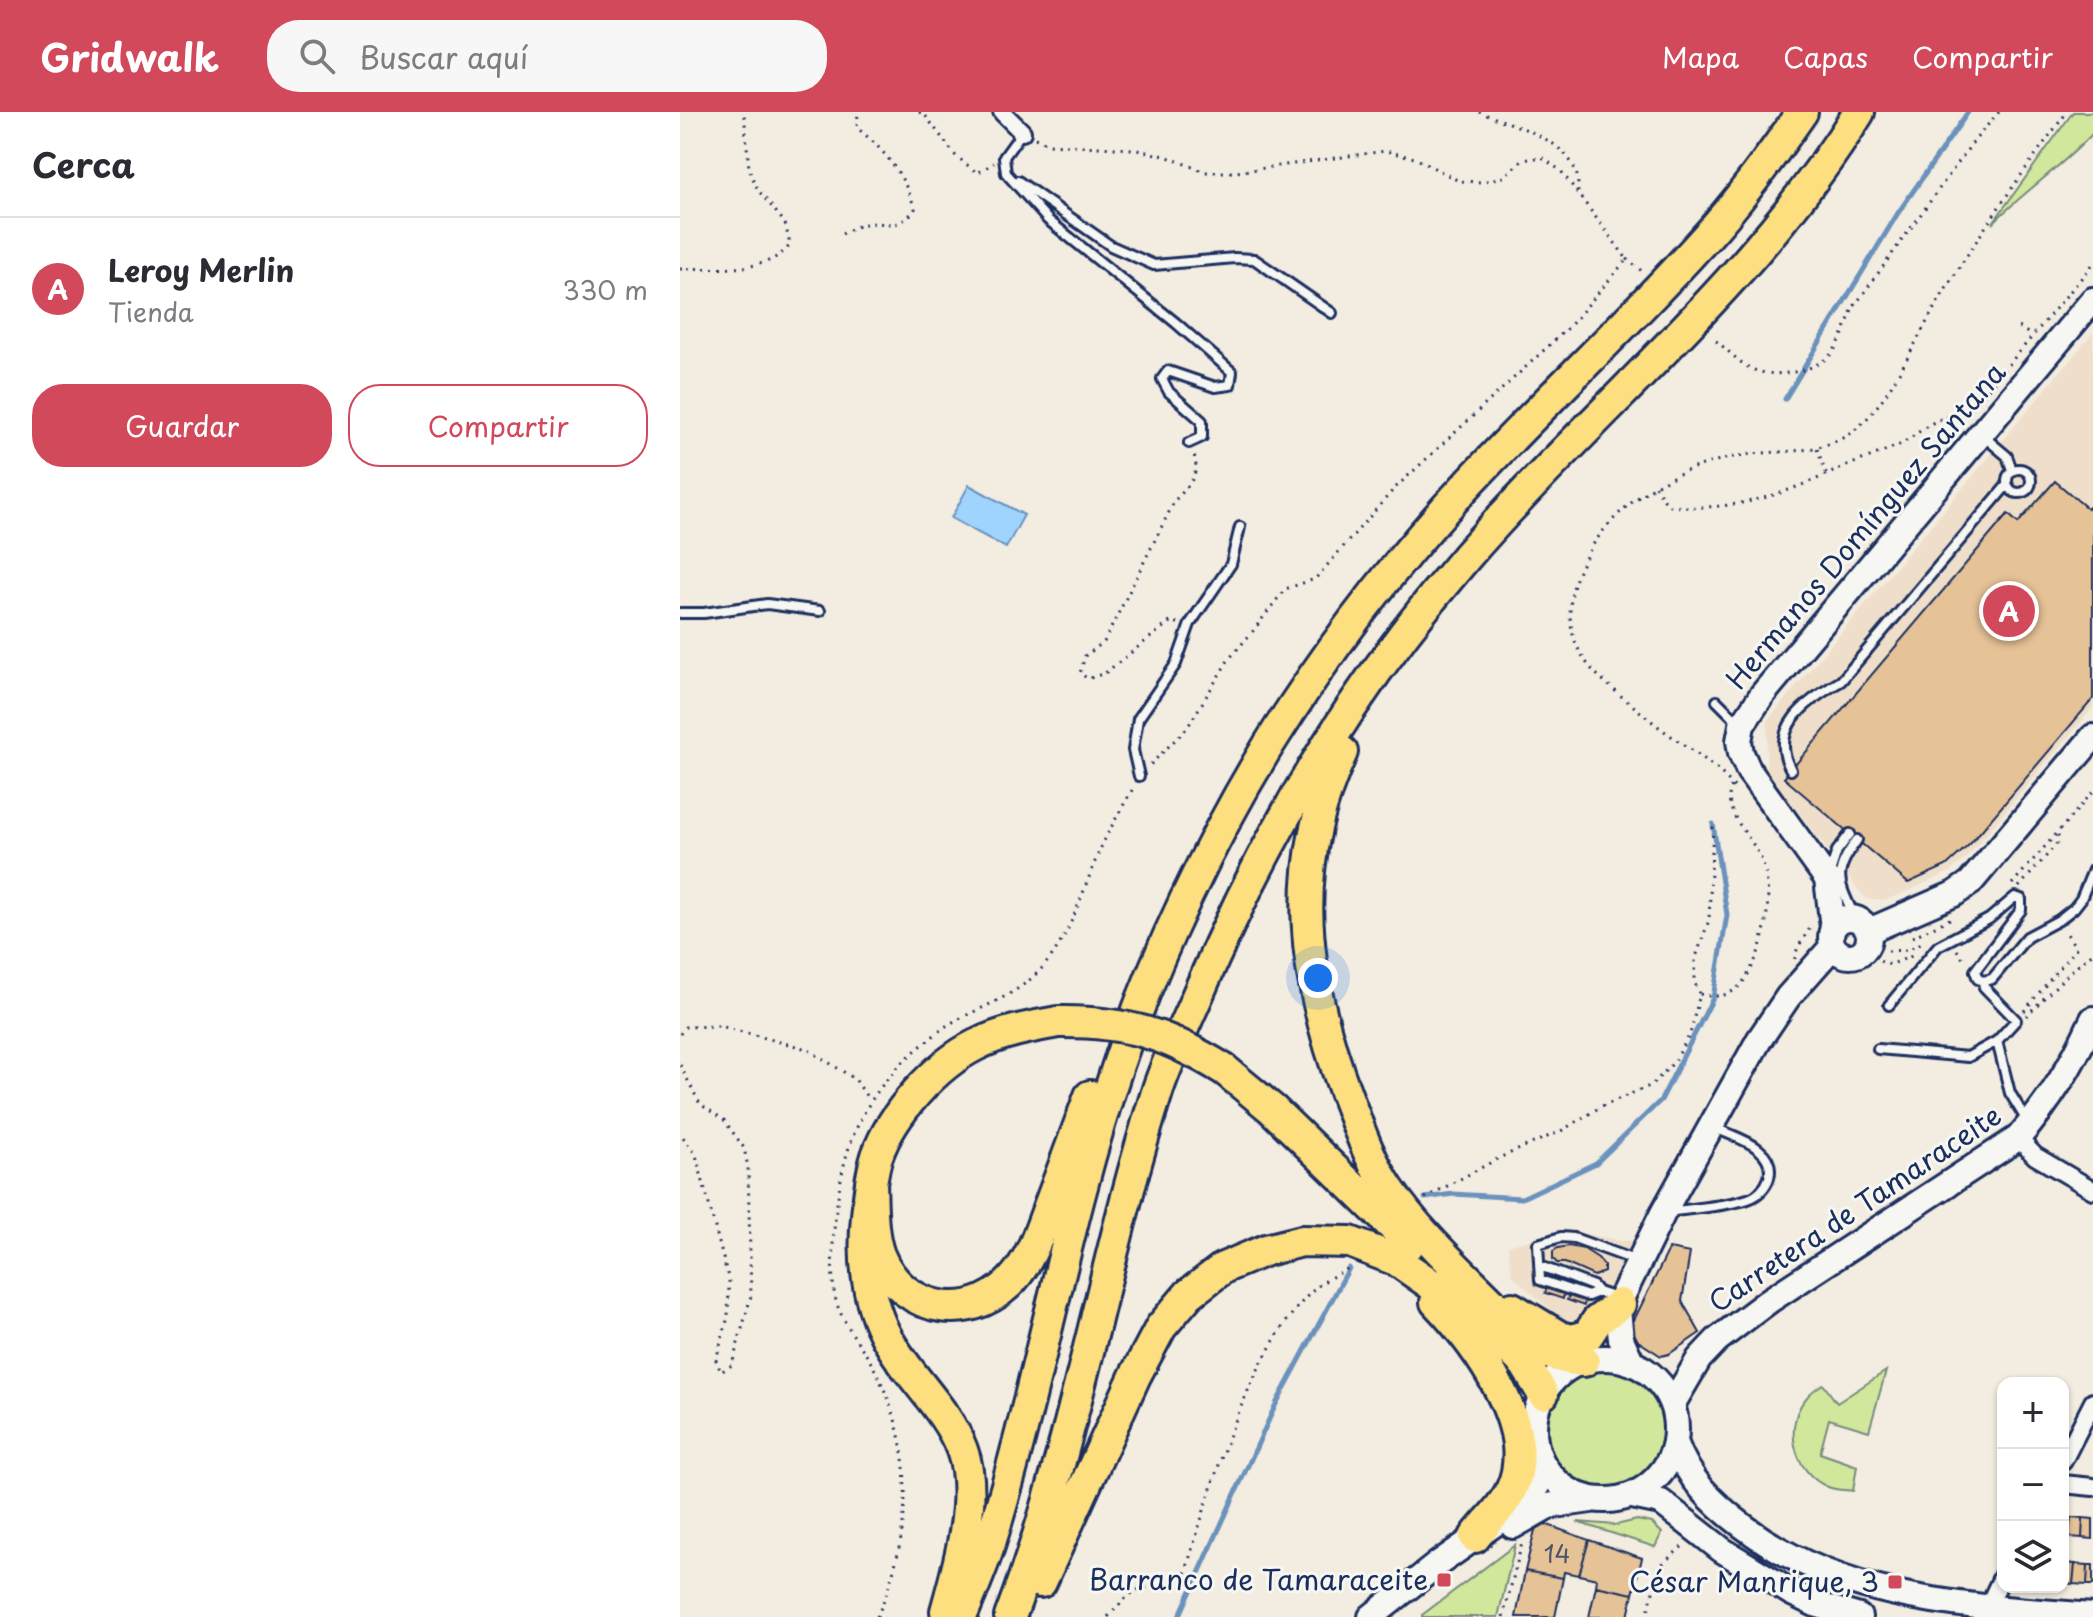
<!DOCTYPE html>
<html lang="es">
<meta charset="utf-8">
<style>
body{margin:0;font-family:"Playpen Sans",sans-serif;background:#f7f7f7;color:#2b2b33}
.controls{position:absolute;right:24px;bottom:24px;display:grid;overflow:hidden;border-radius:16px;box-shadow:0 2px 6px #0004}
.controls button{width:72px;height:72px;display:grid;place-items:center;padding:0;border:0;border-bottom:2px solid #e1e1e2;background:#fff;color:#2b2b33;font:40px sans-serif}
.you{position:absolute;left:638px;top:866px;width:28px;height:28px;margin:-20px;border:6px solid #fff;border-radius:50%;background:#1a73e8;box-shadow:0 0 0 12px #1a73e833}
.badge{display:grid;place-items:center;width:52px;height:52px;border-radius:50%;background:#d1495b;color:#fff;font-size:26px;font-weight:700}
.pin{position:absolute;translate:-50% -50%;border:4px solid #fff;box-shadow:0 2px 8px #0006}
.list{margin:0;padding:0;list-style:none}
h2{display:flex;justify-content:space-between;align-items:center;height:104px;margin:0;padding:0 32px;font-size:34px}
h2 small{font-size:26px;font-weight:400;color:#7c7c81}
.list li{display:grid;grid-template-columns:52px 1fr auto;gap:24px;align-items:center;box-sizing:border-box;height:144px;padding:0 32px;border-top:2px solid #e1e1e2}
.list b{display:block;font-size:30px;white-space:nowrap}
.list p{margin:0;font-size:26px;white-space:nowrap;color:#7c7c81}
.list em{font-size:26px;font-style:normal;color:#7c7c81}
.actions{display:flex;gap:16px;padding:24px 32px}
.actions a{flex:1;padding:18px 0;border:2px solid #d1495b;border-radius:32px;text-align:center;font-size:28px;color:#d1495b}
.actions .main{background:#d1495b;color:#fff}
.icon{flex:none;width:44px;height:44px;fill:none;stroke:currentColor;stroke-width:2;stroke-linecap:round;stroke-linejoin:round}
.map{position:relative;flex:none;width:1413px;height:1505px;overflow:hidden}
header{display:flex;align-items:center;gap:48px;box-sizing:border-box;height:112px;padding:0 40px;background:#d1495b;color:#fff}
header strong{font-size:38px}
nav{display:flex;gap:44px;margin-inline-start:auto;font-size:28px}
.search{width:560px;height:72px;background:#f7f7f7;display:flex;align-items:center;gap:20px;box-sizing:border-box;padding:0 28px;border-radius:32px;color:#7c7c81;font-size:30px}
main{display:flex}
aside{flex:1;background:#fff}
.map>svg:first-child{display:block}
.built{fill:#efdfca}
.green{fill:#d1e79c;stroke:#768b7d;stroke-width:2}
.water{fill:#9ed4fd;stroke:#6a92bd;stroke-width:2}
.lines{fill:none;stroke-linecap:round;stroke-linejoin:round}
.stream{stroke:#6a92bd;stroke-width:5}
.building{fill:#e6c297;stroke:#1b2f5e;stroke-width:2}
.lane-casing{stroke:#1b2f5e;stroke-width:14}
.street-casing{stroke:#1b2f5e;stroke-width:22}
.secondary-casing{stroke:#1b2f5e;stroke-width:30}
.highway-casing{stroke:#1b2f5e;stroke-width:36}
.path{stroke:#1b2f5e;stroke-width:3;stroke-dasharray:2 6;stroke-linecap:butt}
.lane{stroke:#f6f6f2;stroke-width:8}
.street{stroke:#f6f6f2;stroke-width:16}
.secondary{stroke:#f6f6f2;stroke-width:24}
.highway{stroke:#fedf80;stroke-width:30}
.highway-bridge-casing{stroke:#1b2f5e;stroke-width:36;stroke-linecap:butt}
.highway-bridge{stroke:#fedf80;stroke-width:30}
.poi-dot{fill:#d1495b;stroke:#f6f6f2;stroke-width:3}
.labels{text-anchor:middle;stroke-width:6;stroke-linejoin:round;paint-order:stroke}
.number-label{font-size:24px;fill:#4e546c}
.street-label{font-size:28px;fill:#1b2f5e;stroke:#f6f6f2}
.poi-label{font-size:28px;fill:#1b2f5e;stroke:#f6f6f2;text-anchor:end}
</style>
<header>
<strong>Gridwalk</strong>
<div class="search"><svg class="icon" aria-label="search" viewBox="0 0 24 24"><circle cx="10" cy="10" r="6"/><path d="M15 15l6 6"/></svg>Buscar aquí</div>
<nav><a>Mapa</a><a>Capas</a><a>Compartir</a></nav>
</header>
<main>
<aside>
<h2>Cerca<small></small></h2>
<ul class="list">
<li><span class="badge">A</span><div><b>Leroy Merlin</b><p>Tienda</p></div><em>330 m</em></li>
</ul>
<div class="actions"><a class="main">Guardar</a><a>Compartir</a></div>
</aside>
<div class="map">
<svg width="1413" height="1505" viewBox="0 0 1413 1505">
<rect width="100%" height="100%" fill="#f3ece0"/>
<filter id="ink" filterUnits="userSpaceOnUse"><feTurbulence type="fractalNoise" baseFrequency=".0125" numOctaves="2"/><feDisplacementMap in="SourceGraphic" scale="16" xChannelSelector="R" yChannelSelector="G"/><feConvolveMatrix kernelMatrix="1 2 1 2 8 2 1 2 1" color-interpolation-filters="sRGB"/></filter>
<g filter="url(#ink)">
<path class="built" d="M1413,221V596L1286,746L1270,760L1207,788H1190L1184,785L1086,659L1088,608Z
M885,1118L942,1129H953L924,1191L901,1221L869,1197L832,1163L828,1134Z"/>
<path class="green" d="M1393,0H1413V21C1383,54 1344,79 1312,112Z
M1206,1259L1189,1319L1149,1307L1140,1341L1177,1354L1173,1379C1165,1378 1155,1378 1148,1375C1113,1361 1102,1311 1128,1284C1132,1279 1138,1275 1143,1272L1157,1291Z
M866 1318a59 59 0 1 1 118 0a59 59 0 1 1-118 0Z
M957,1408L972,1411L982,1421L975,1435L897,1410L936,1413Z
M835,1433L818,1505H742V1503Z"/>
<path class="water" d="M289,373L344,403L326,436L271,406Z"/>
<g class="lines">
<path class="stream" d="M1105,287L1218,101L1288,0
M745,1086L773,1082L842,1086L916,1051L981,988L1033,886L1047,803L1033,712
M499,1505L596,1292L669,1156"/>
</g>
<path class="building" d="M1375,369L1408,397L1413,391V587L1290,732L1266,754L1228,771L1104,666L1328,402L1338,411Z
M889,1134L904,1137L918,1146L924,1153V1160L914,1164L885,1151H877L873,1147V1139L878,1136Z
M989,1137L1010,1141L1002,1189L1020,1221L989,1242L981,1244L958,1229L952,1218L953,1210Z
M874,1157L890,1162L885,1171L883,1187L865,1181Z
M896,1165L911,1170L906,1179L904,1194L887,1188Z
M1383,1405H1391L1389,1425H1383Z
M1391,1405L1403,1406L1402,1426L1389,1425Z
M1403,1406L1413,1407V1427L1402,1426Z
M865,1412L909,1428L899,1463L884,1460L883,1466L845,1459L855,1418Z
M909,1428L962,1446L953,1482L916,1474L917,1467L899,1463Z
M1383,1451L1395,1452L1393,1472L1383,1471Z
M1395,1452L1408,1453L1407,1473L1393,1472Z
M1408,1453H1413V1473H1407Z
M845,1459L883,1466L875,1505H836Z
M916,1474L953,1482L948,1505H909Z"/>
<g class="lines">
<defs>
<path id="lane" d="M342,20L324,45L326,61L368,108L496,211L552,260L550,273L535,275L488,259L482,267L489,280L522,309V325L509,331
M338,69L431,134L474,153L555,146L574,147L652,201
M1302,323L1327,344L1332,358
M1327 369a12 12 0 1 1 24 0a12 12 0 1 1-24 0Z
M0,501H24L87,492L140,499
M1037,589L1059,611
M1111,658C1087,616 1128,588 1161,569L1327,373
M459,664L453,638L458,607L496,552L510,512L551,452L560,415
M1149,763L1157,739L1170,722
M1175,806C1159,770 1151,763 1177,728
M1303,869L1304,875L1336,908L1317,929
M1209,893L1258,834L1309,807L1335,785L1341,787V798L1295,859L1298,867L1303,869L1312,867L1347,825L1379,808L1394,796L1401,787L1413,758
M1198,937L1288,945L1317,929L1330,981L1347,1009
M988,1100C1014,1096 1043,1095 1068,1087C1078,1084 1086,1075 1089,1066C1097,1035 1056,1026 1035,1016
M860,1154L913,1174L918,1180L936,1186
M918,1180L908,1184L860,1168L858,1132L881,1125L894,1126L957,1149"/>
<path id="street" d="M322,0L342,20
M1338,1026L1355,1044L1413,1078
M1383,1349L1413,1290
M1383,1372L1413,1375
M1305,1501L1323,1463"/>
<path id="secondary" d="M1151 825a19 19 0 1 1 38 0a19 19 0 1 1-38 0Z
M1153,816L1147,767L1069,659L1061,641L1059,629L1062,613L1082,583L1413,188
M1189,819L1274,782L1290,771L1413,625
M938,1198L941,1227L952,1251
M932,1205L983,1101L1079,928L1108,885L1153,834
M854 1317a71 71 0 1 1 142 0a71 71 0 1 1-142 0Z
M992,1293L1019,1247L1037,1228L1090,1188L1338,1026C1371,988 1392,953 1413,907
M995,1330C1009,1368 1031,1390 1063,1414C1165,1491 1291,1494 1413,1504
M952,1384L981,1390L1042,1438L1112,1481L1135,1492L1179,1505
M833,1414L868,1394L911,1388
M691,1505L759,1451L840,1394L857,1374L861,1350"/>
<path id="highway" d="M662,640C608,755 623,866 666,982C678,1014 689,1047 708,1076C741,1125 786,1164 827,1206L837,1220
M545,958L592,997L730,1131
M191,1070C192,1093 191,1121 199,1143C224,1204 298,1213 338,1161C354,1140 362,1113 371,1089C384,1054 397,1019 410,984
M756,1190C796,1232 859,1316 832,1376C824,1395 807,1409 795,1425
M832,1196L880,1225L892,1228L908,1223L917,1209L940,1192
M830,1216C863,1237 862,1244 904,1249
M361,1470L455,1264L481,1215L509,1182L543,1156L586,1138L622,1129L670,1130L716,1148L791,1200L845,1252L863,1282
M266,1499C279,1453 299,1384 282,1338C266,1295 226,1263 205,1222C186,1185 183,1144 187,1104C189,1084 191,1063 197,1044C212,1001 256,953 296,933C322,920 350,915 378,910
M281,1505C291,1481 302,1456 310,1431C359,1274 385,1110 438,953C474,846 529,731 588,634C645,542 712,454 786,374C862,292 944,216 1019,133C1057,92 1090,46 1122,0
M330,1505C395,1334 422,1152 478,977C488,947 503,917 516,887C558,787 609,690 669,599C705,545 745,493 787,444C917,295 1074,170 1179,0"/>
</defs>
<use href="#lane" class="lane-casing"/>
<use href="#street" class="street-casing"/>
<use href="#secondary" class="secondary-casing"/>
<use href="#highway" class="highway-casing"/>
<path class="path" d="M239,0L245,3L275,43L297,61L314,51
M799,0C831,13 883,24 896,60C898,66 898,74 898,80
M355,26L369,32L452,37L485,44L525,60H556L705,39L735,46L779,69L802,70L823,65L843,48L862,45L881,59L947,147L889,215L714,377L635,467L605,477L573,519L549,547L507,616L469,654
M162,122C168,119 175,115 181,113C206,106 215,123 235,97C224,63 205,38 177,16L178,0
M947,147L963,160
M0,157C36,155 86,163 110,133L105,111L78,78L69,57L64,0
M1339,215L1352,224
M1036,229C1047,237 1058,250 1070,256C1092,268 1136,260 1152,241C1162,229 1167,210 1173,196L1293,30L1319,0
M1137,337L1147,363
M975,374L984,388L991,394C1058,400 1103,382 1162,356C1181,348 1201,341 1219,333C1237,324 1264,295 1283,307L1413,152
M498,511L490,510L425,561L408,567L400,561L405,544L424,530L495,388C507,376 521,362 514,343
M1054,675C1033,649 1005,635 979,615C966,605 954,594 941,584C928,572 912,561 903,545C886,518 887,487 899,459C929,389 1000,351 1072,342C1110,338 1144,342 1176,317C1210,289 1237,224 1261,185C1300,121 1342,60 1387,0
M1332,772L1413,680
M1339,775L1376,733L1379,721
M1232,825L1274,805
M1277,838L1286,851
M1208,839L1227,838L1246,829
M1115,847C1115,835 1127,824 1131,812
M1200,849L1210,853L1234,843
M1020,882C1036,887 1052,884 1063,870C1085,840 1094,787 1083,752C1075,725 1037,699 1053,671
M1344,899L1396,836L1384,817
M1346,904L1394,856L1413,841
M0,922L5,915L40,914L127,937L175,967L189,988
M0,953L20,992L44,1008L64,1036L68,1055L71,1184L52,1253L41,1260L36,1248L48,1205L49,1169L16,1043L0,1021
M745,1086L819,1046L881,1019L922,994L972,973L995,949L1010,922L1020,882L1015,871V848L1029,808L1033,712
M197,1505C232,1424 237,1340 196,1260C185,1237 165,1216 157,1192C146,1160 157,1074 167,1042C181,995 208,960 246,930C255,923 264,914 275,909C302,895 331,885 354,864C392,829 402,776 423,731C433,711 444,692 455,673
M428,1505C454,1476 457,1473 496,1475L503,1468C529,1382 569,1234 637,1175C646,1167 658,1162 669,1156
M823,1505L842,1431
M967,1505L979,1455L1003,1434"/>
<use href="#lane" class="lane"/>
<use href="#street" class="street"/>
<use href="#secondary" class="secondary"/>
<use href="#highway" class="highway"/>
<defs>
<path id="highway-bridge" d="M378,910C446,909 487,922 545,958"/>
</defs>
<use href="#highway-bridge" class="highway-bridge-casing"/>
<use href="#highway-bridge" class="highway-bridge"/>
</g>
</g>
<g class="poi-dot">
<rect x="756" y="1460" width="16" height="16" rx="4"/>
<rect x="1207" y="1462" width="16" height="16" rx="4"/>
</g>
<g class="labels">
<g class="number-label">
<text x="877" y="1451">14</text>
</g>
<g class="street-label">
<text transform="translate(1186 414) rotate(-50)" y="10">Hermanos Domínguez Santana</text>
<text transform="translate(1175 1097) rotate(-34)" y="10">Carretera de Tamaraceite</text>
</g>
<g class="poi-label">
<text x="748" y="1478">Barranco de Tamaraceite</text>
<text x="1199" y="1480">César Manrique, 3</text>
</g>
</g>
</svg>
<div class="controls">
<button>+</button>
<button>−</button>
<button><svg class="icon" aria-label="layers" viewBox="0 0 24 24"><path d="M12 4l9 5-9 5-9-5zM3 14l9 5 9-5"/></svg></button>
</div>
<div class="you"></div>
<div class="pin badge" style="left:1329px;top:499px">A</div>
</div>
</main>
